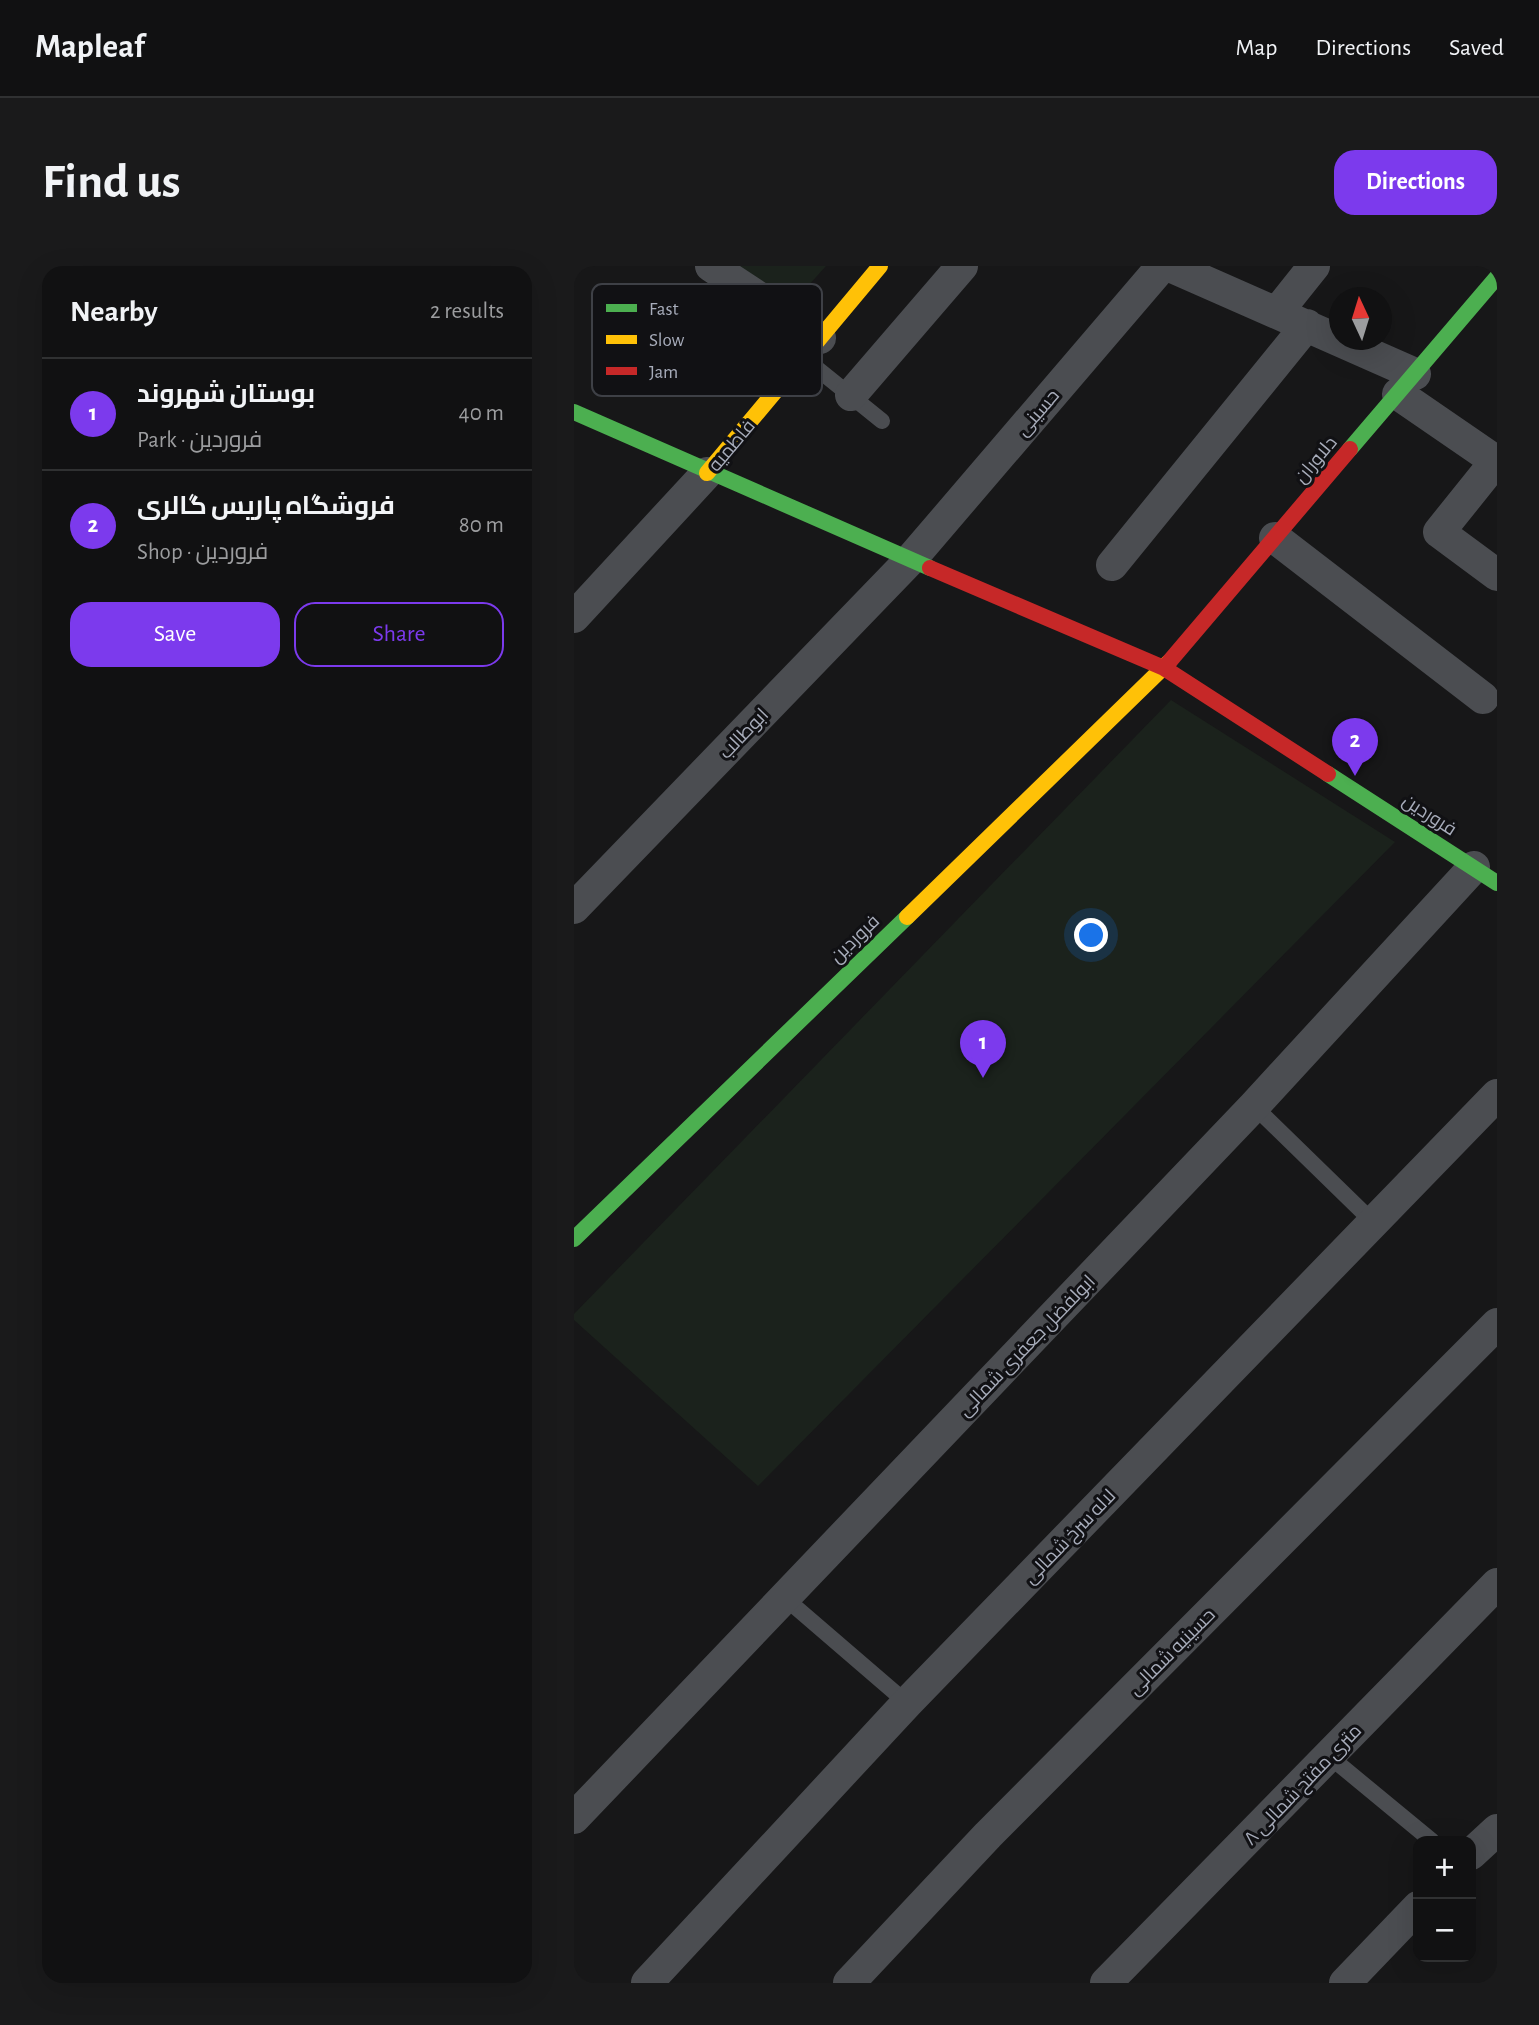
<!DOCTYPE html>
<meta charset="utf-8">
<style>
body{margin:0;font-family:"Alegreya Sans",Cairo,sans-serif;background:#1a1a1b;color:#f1f3f6}
.controls{position:absolute;right:21px;bottom:21px;display:grid;overflow:hidden;border-radius:14px;box-shadow:0 7px 28px #0002}
.controls button{width:63px;height:63px;display:grid;place-items:center;padding:0;border:0;border-bottom:2px solid #303132;background:#111112;color:#f1f3f6;font:35px sans-serif}
.compass{position:absolute;left:755px;top:21px;width:63px;height:63px;border-radius:50%;background:#111112;box-shadow:0 7px 28px #0002;rotate:356deg}
.you{position:absolute;left:518px;top:670px;width:24px;height:24px;margin:-18px;border:5px solid #fff;border-radius:50%;background:#1a73e8;box-shadow:0 0 0 10px #1a73e833}
.badge{display:grid;place-items:center;width:46px;height:46px;border-radius:50%;background:#7c3aed;color:#fff;font-size:23px;font-weight:700}
.pin{position:absolute;translate:-50% -58px;filter:drop-shadow(0 2px 4px #0008)}
.pin::after{content:'';position:absolute;top:37px;width:24px;height:21px;background:inherit;clip-path:polygon(0 0,100% 0,50% 100%)}
.list{margin:0;padding:0;list-style:none}
h2{display:flex;justify-content:space-between;align-items:center;height:91px;margin:0;padding:0 28px;font-size:30px}
h2 small{font-size:23px;font-weight:400;color:#9c9d9f}
.list li{display:grid;grid-template-columns:46px 1fr auto;gap:21px;align-items:center;box-sizing:border-box;height:112px;padding:0 28px;border-top:2px solid #303132}
.list b{display:block;font-size:26px;white-space:nowrap}
.list p{margin:0;font-size:23px;white-space:nowrap;color:#9c9d9f}
.list em{font-size:23px;font-style:normal;color:#9c9d9f}
.actions{display:flex;gap:14px;padding:21px 28px}
.actions a{flex:1;padding:16px 0;border:2px solid #7c3aed;border-radius:21px;text-align:center;font-size:24px;color:#7c3aed}
.actions .main{background:#7c3aed;color:#fff}
.map{position:relative;flex:none;width:923px;height:1717px;overflow:hidden;border-radius:21px}
header{display:flex;align-items:center;gap:42px;box-sizing:border-box;height:98px;padding:0 35px;background:#111112;border-bottom:2px solid #303132}
header strong{font-size:33px}
nav{display:flex;gap:38px;margin-inline-start:auto;font-size:24px}
.intro{display:flex;align-items:center;justify-content:space-between;box-sizing:border-box;height:168px;padding:0 42px}
h1{margin:0;font-size:49px}
.button{padding:18px 32px;border-radius:21px;background:#7c3aed;color:#fff;font-size:24px;font-weight:700}
main{display:flex;gap:42px;padding:0 42px}
aside{flex:1;background:#111112;border-radius:21px;box-shadow:0 7px 28px #0002}
.map>svg:first-child{display:block}
.green{fill:#1b221c}
.lines{fill:none;stroke-linecap:round;stroke-linejoin:round}
.lane{stroke:#4b4d51;stroke-width:16}
.street{stroke:#4b4d51;stroke-width:32}
.fast{stroke:#4caf50;stroke-width:16}
.slow{stroke:#ffc107;stroke-width:16}
.jam{stroke:#c62828;stroke-width:16}
.labels{text-anchor:middle;stroke-width:6;stroke-linejoin:round;paint-order:stroke}
.street-label{font-size:19px;fill:#a7acba;stroke:#111114}
.key{fill:#111114;stroke:#3e4046;stroke-width:2}
.key-label{font-size:19px;fill:#a7acba}
</style>
<header>
<strong>Mapleaf</strong>
<nav><a>Map</a><a>Directions</a><a>Saved</a></nav>
</header>
<div class="intro"><h1>Find us</h1><a class="button">Directions</a></div>
<main>
<aside>
<h2>Nearby<small>2 results</small></h2>
<ul class="list">
<li><span class="badge">1</span><div><b>بوستان شهروند</b><p>Park · فروردین</p></div><em>40 m</em></li>
<li><span class="badge">2</span><div><b>فروشگاه پاریس گالری</b><p>Shop · فروردین</p></div><em>80 m</em></li>
</ul>
<div class="actions"><a class="main">Save</a><a>Share</a></div>
</aside>
<div class="map">
<svg width="923" height="1717" viewBox="0 0 923 1717">
<rect width="100%" height="100%" fill="#171718"/>
<path class="green" d="M159,0H252L216,40Z
M597,434L821,576L184,1220L0,1054V1048Z"/>
<g class="lines">
<path class="lane" d="M230,92L308,155
M680,840L799,956
M211,1332L333,1437
M755,1490L858,1575"/>
<path class="street" d="M137,0L246,72
M596,0L841,108
M704,45L740,0
M824,128L923,196
M277,129L388,0
M922,195L865,266L923,309
M701,272L909,432
M538,299L733,59
M0,351L133,207
M0,642L338,292L588,0
M0,1552L680,840L900,601
M897,1588L923,1564
M73,1717L333,1437L923,829
M275,1717L414,1569L923,1058
M532,1717L923,1318
M771,1717L844,1641"/>
<path class="fast" d="M0,146L356,302
M776,183L923,11
M754,508L923,617
M0,973L333,651"/>
<path class="slow" d="M133,207L306,0
M333,651L595,396"/>
<path class="jam" d="M356,302L590,402L754,508
M595,396L776,183"/>
</g>
<g class="labels">
<g class="street-label">
<text transform="translate(463 146) rotate(-49)" y="7">حسینی</text>
<text transform="translate(157 179) rotate(-50)" y="7">فاطمیه</text>
<text transform="translate(741 193) rotate(-50)" y="7">دلاوران</text>
<text transform="translate(169 467) rotate(-46)" y="7">ابوطالب</text>
<text transform="translate(856 548) rotate(33)" y="7">فروردین</text>
<text transform="translate(280 672) rotate(-44)" y="7">فروردین</text>
<text transform="translate(452 1079) rotate(-46)" y="7">ابولفضل جعفری شمالی</text>
<text transform="translate(495 1270) rotate(-46)" y="7">لاله سرخ شمالی</text>
<text transform="translate(597 1385) rotate(-45)" y="7">حسینیه شمالی</text>
<text transform="translate(728 1518) rotate(-46)" y="7">۸ متری مفتح شمالی</text>
</g>
</g>
<rect x="18" y="18" width="230" height="112" rx="10" class="key"/>
<rect x="32" y="38" width="31" height="8" fill="#4caf50"/>
<rect x="32" y="69" width="31" height="9" fill="#ffc107"/>
<rect x="32" y="101" width="31" height="8" fill="#c62828"/>
<g class="key-label">
<text x="75" y="49">Fast</text>
<text x="75" y="80">Slow</text>
<text x="75" y="112">Jam</text>
</g>
</svg>
<div class="controls">
<button>+</button>
<button>−</button>
</div>
<svg class="compass" viewBox="-18 -18 36 36"><path d="M0-13l5 13h-10z" fill="#e53935"/><path d="M0 13l5-13h-10z" fill="#9c9d9f"/></svg>
<div class="you"></div>
<div class="pin badge" style="left:409px;top:812px">1</div>
<div class="pin badge" style="left:781px;top:510px">2</div>
</div>
</main>
